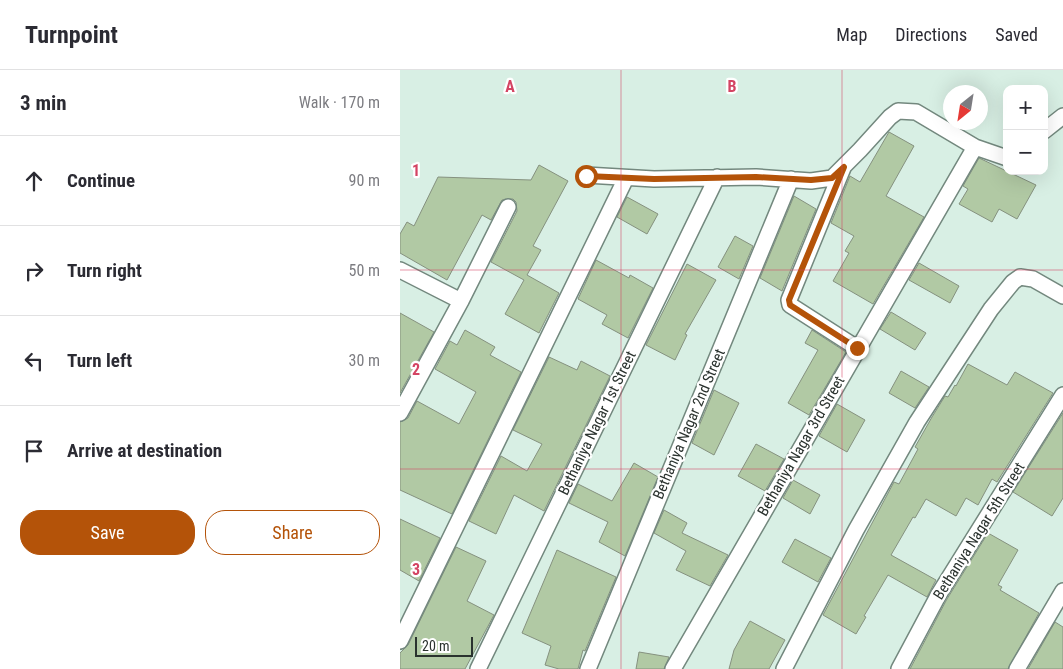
<!DOCTYPE html>
<meta charset="utf-8">
<style>
body{margin:0;font-family:"Roboto Condensed",sans-serif;background:#f2f2f3;color:#2b2b33}
.controls{position:absolute;right:15px;top:15px;display:grid;overflow:hidden;border-radius:10px;box-shadow:0 5px 20px #0002}
.controls button{width:45px;height:45px;display:grid;place-items:center;padding:0;border:0;border-bottom:1px solid #e1e1e2;background:#fff;color:#2b2b33;font:25px sans-serif}
.compass{position:absolute;left:543px;top:15px;width:45px;height:45px;border-radius:50%;background:#fff;box-shadow:0 5px 20px #0002;rotate:210deg}
.scale{position:absolute;left:15px;bottom:12px;width:58px;box-sizing:border-box;padding-left:5px;border:2px solid #2a322e;border-top:0;font-size:14px;line-height:18px;white-space:nowrap;color:#2a322e;-webkit-text-stroke:4px #fff;paint-order:stroke}
.stop{position:absolute;width:15px;height:15px;margin:-11px;border:4px solid #b45309;border-radius:50%;background:#fff}
.stop.end{background:#b45309;border-color:#fff;box-shadow:0 1px 5px #0008}
.list{margin:0;padding:0;list-style:none}
h2{display:flex;justify-content:space-between;align-items:center;height:65px;margin:0;padding:0 20px;font-size:21px}
h2 small{font-size:16px;font-weight:400;color:#7c7c81}
.list li{display:grid;grid-template-columns:32px 1fr auto;gap:15px;align-items:center;box-sizing:border-box;height:90px;padding:0 20px;border-top:1px solid #e1e1e2}
.list b{display:block;font-size:19px;white-space:nowrap}
.list em{font-size:16px;font-style:normal;color:#7c7c81}
.actions{display:flex;gap:10px;padding:15px 20px}
.actions a{flex:1;padding:11px 0;border:1px solid #b45309;border-radius:20px;text-align:center;font-size:18px;color:#b45309}
.actions .main{background:#b45309;color:#fff}
.icon{flex:none;width:28px;height:28px;fill:none;stroke:currentColor;stroke-width:2;stroke-linecap:round;stroke-linejoin:round}
.map{position:relative;flex:none;width:663px;height:599px;overflow:hidden}
header{display:flex;align-items:center;gap:30px;box-sizing:border-box;height:70px;padding:0 25px;background:#fff;border-bottom:1px solid #e1e1e2}
header strong{font-size:24px}
nav{display:flex;gap:28px;margin-inline-start:auto;font-size:18px}
main{display:flex}
aside{flex:1;background:#fff}
.map>svg:first-child{display:block}
.building{fill:#b1c9a4;stroke:#85917f}
.lines{fill:none;stroke-linecap:round;stroke-linejoin:round}
.street-casing{stroke:#73887e;stroke-width:18}
.street{stroke:#fff;stroke-width:15}
.route{stroke:#b45309;stroke-width:6}
.grid{fill:none;stroke:#d44463;stroke-width:1;stroke-opacity:0.55}
.labels{text-anchor:middle;stroke-width:4.5;stroke-linejoin:round;paint-order:stroke}
.street-label{font-size:15px;fill:#2a322e;stroke:#fff}
.grid-label{font-size:16px;text-anchor:middle;font-weight:bold;fill:#d44463;stroke:#fff;stroke-width:4.5;stroke-linejoin:round;paint-order:stroke}
</style>
<header>
<strong>Turnpoint</strong>
<nav><a>Map</a><a>Directions</a><a>Saved</a></nav>
</header>
<main>
<aside>
<h2>3 min<small>Walk · 170 m</small></h2>
<ul class="list">
<li><svg class="icon" aria-label="ahead" viewBox="0 0 24 24"><path d="M12 20V5M6 11l6-6 6 6"/></svg><div><b>Continue</b></div><em>90 m</em></li>
<li><svg class="icon" aria-label="right" viewBox="0 0 24 24"><path d="M7 20v-9h11M14 6l5 5-5 5"/></svg><div><b>Turn right</b></div><em>50 m</em></li>
<li><svg class="icon" aria-label="left" viewBox="0 0 24 24"><path d="M17 20v-9H6M10 6l-5 5 5 5"/></svg><div><b>Turn left</b></div><em>30 m</em></li>
<li><svg class="icon" aria-label="arrive" viewBox="0 0 24 24"><path d="M6 21V4h12l-3 4 3 4H6"/></svg><div><b>Arrive at destination</b></div></li>
</ul>
<div class="actions"><a class="main">Save</a><a>Share</a></div>
</aside>
<div class="map">
<svg width="663" height="599" viewBox="0 0 663 599">
<rect width="100%" height="100%" fill="#d8efe4"/>
<path class="building" d="M489,62L514,76L486,126L524,147L473,234L433,211L449,183L445,181L454,166L431,153L450,106L460,112Z
M579,88L636,115L617,149L599,139L592,152L559,134L568,119L563,116Z
M139,95L168,111L133,176L141,180L127,205L159,223L139,263L105,244L124,210L91,192L117,141L116,132L113,129L102,130L91,150L82,145L47,210L0,183V164L7,152L14,156L38,107L131,110Z
M394,126L416,139L382,221L360,208Z
M227,127L258,144L247,164L217,147Z
M335,166L353,176L339,209L318,197Z
M196,190L229,208L230,205L253,218L228,268L202,254L207,245L178,229Z
M519,193L559,216L550,233L509,210Z
M287,194L316,210L285,264L287,265L275,290L246,275Z
M491,242L526,263L515,280L480,259Z
M0,243L34,262L0,323Z
M65,260L95,277L90,285L121,302L52,444L0,420V352L8,348L17,331L59,354L76,322L35,299L50,271L57,275Z
M412,260L446,282L409,345L388,333L418,280L405,273Z
M149,287L177,300L181,291L210,306L144,441L114,425L96,464L69,451L101,386L127,401L142,374L113,360Z
M568,294L607,315L615,302L653,323L597,412L592,409L578,435L566,428L556,446L526,429L515,448L513,447L491,485L536,510L527,527L488,505L464,546L466,547L456,564L423,545L494,412L499,414L518,379L515,377L532,347L545,326L548,327L555,315L556,316Z
M501,301L529,317L515,338L489,323Z
M314,320L339,333L314,385L292,373Z
M437,334L465,350L447,382L419,366Z
M663,343V428L652,446L613,422Z
M356,374L384,389L365,421L338,406Z
M234,393L258,407L225,486L199,472L208,452L169,433L178,414L212,431Z
M393,410L420,425L410,444L383,428Z
M264,440L287,453L282,463L328,485L310,516L276,500L286,481L254,463Z
M0,449L40,468L19,511L0,500Z
M588,463L618,480L598,515L602,517L600,520L639,543L608,599H510L547,529Z
M395,469L431,488L418,512L382,492Z
M56,477L86,491L67,531L94,545L65,599H0V583L8,575Z
M157,480L216,507L185,581L183,580L178,599H159L145,595L151,576L122,563Z
M350,551L385,570L369,599H329L334,580Z
M655,552L663,557V599H628Z
M239,582L269,587L264,599H236Z"/>
<g class="lines">
<defs>
<path id="street" d="M644,61L663,46
M443,98L389,230L390,235L457,278
M186,105L254,109L356,107L411,111L432,108L460,80L490,47L498,41L516,42L575,77L607,88
M0,200L61,231
M0,343L61,231L108,137
M0,571L226,108
M78,599L317,107
M188,599L391,109
M273,599L575,77
M384,599L456,460L517,352L591,239L613,212L620,207L633,209L663,226
M499,599L539,524L663,325
M617,599L663,521"/>
</defs>
<use href="#street" class="street-casing"/>
<use href="#street" class="street"/>
</g>
<g class="lines">
<path class="route" d="M186,106L254,109L356,107L411,110L432,108L444,97L389,230L390,235L457,278"/>
</g>
<path class="grid" d="M221,0V599M442,0V599M0,200H663M0,399H663"/>
<g class="labels">
<g class="street-label">
<text transform="translate(197 353) rotate(-64)" y="5">Bethaniya Nagar 1st Street</text>
<text transform="translate(289 354) rotate(-67)" y="5">Bethaniya Nagar 2nd Street</text>
<text transform="translate(401 376) rotate(-60)" y="5">Bethaniya Nagar 3rd Street</text>
<text transform="translate(579 461) rotate(-58)" y="5">Bethaniya Nagar 5th Street</text>
</g>
</g>
<g class="grid-label">
<text x="110" y="22">A</text>
<text x="332" y="22">B</text>
<text x="16" y="106">1</text>
<text x="16" y="305">2</text>
<text x="16" y="505">3</text>
</g>
</svg>
<div class="controls">
<button>+</button>
<button>−</button>
</div>
<svg class="compass" viewBox="-18 -18 36 36"><path d="M0-13l5 13h-10z" fill="#e53935"/><path d="M0 13l5-13h-10z" fill="#7c7c81"/></svg>
<div class="scale">20 m</div>
<div class="stop" style="left:186px;top:106px"></div>
<div class="stop end" style="left:457px;top:278px"></div>
</div>
</main>
